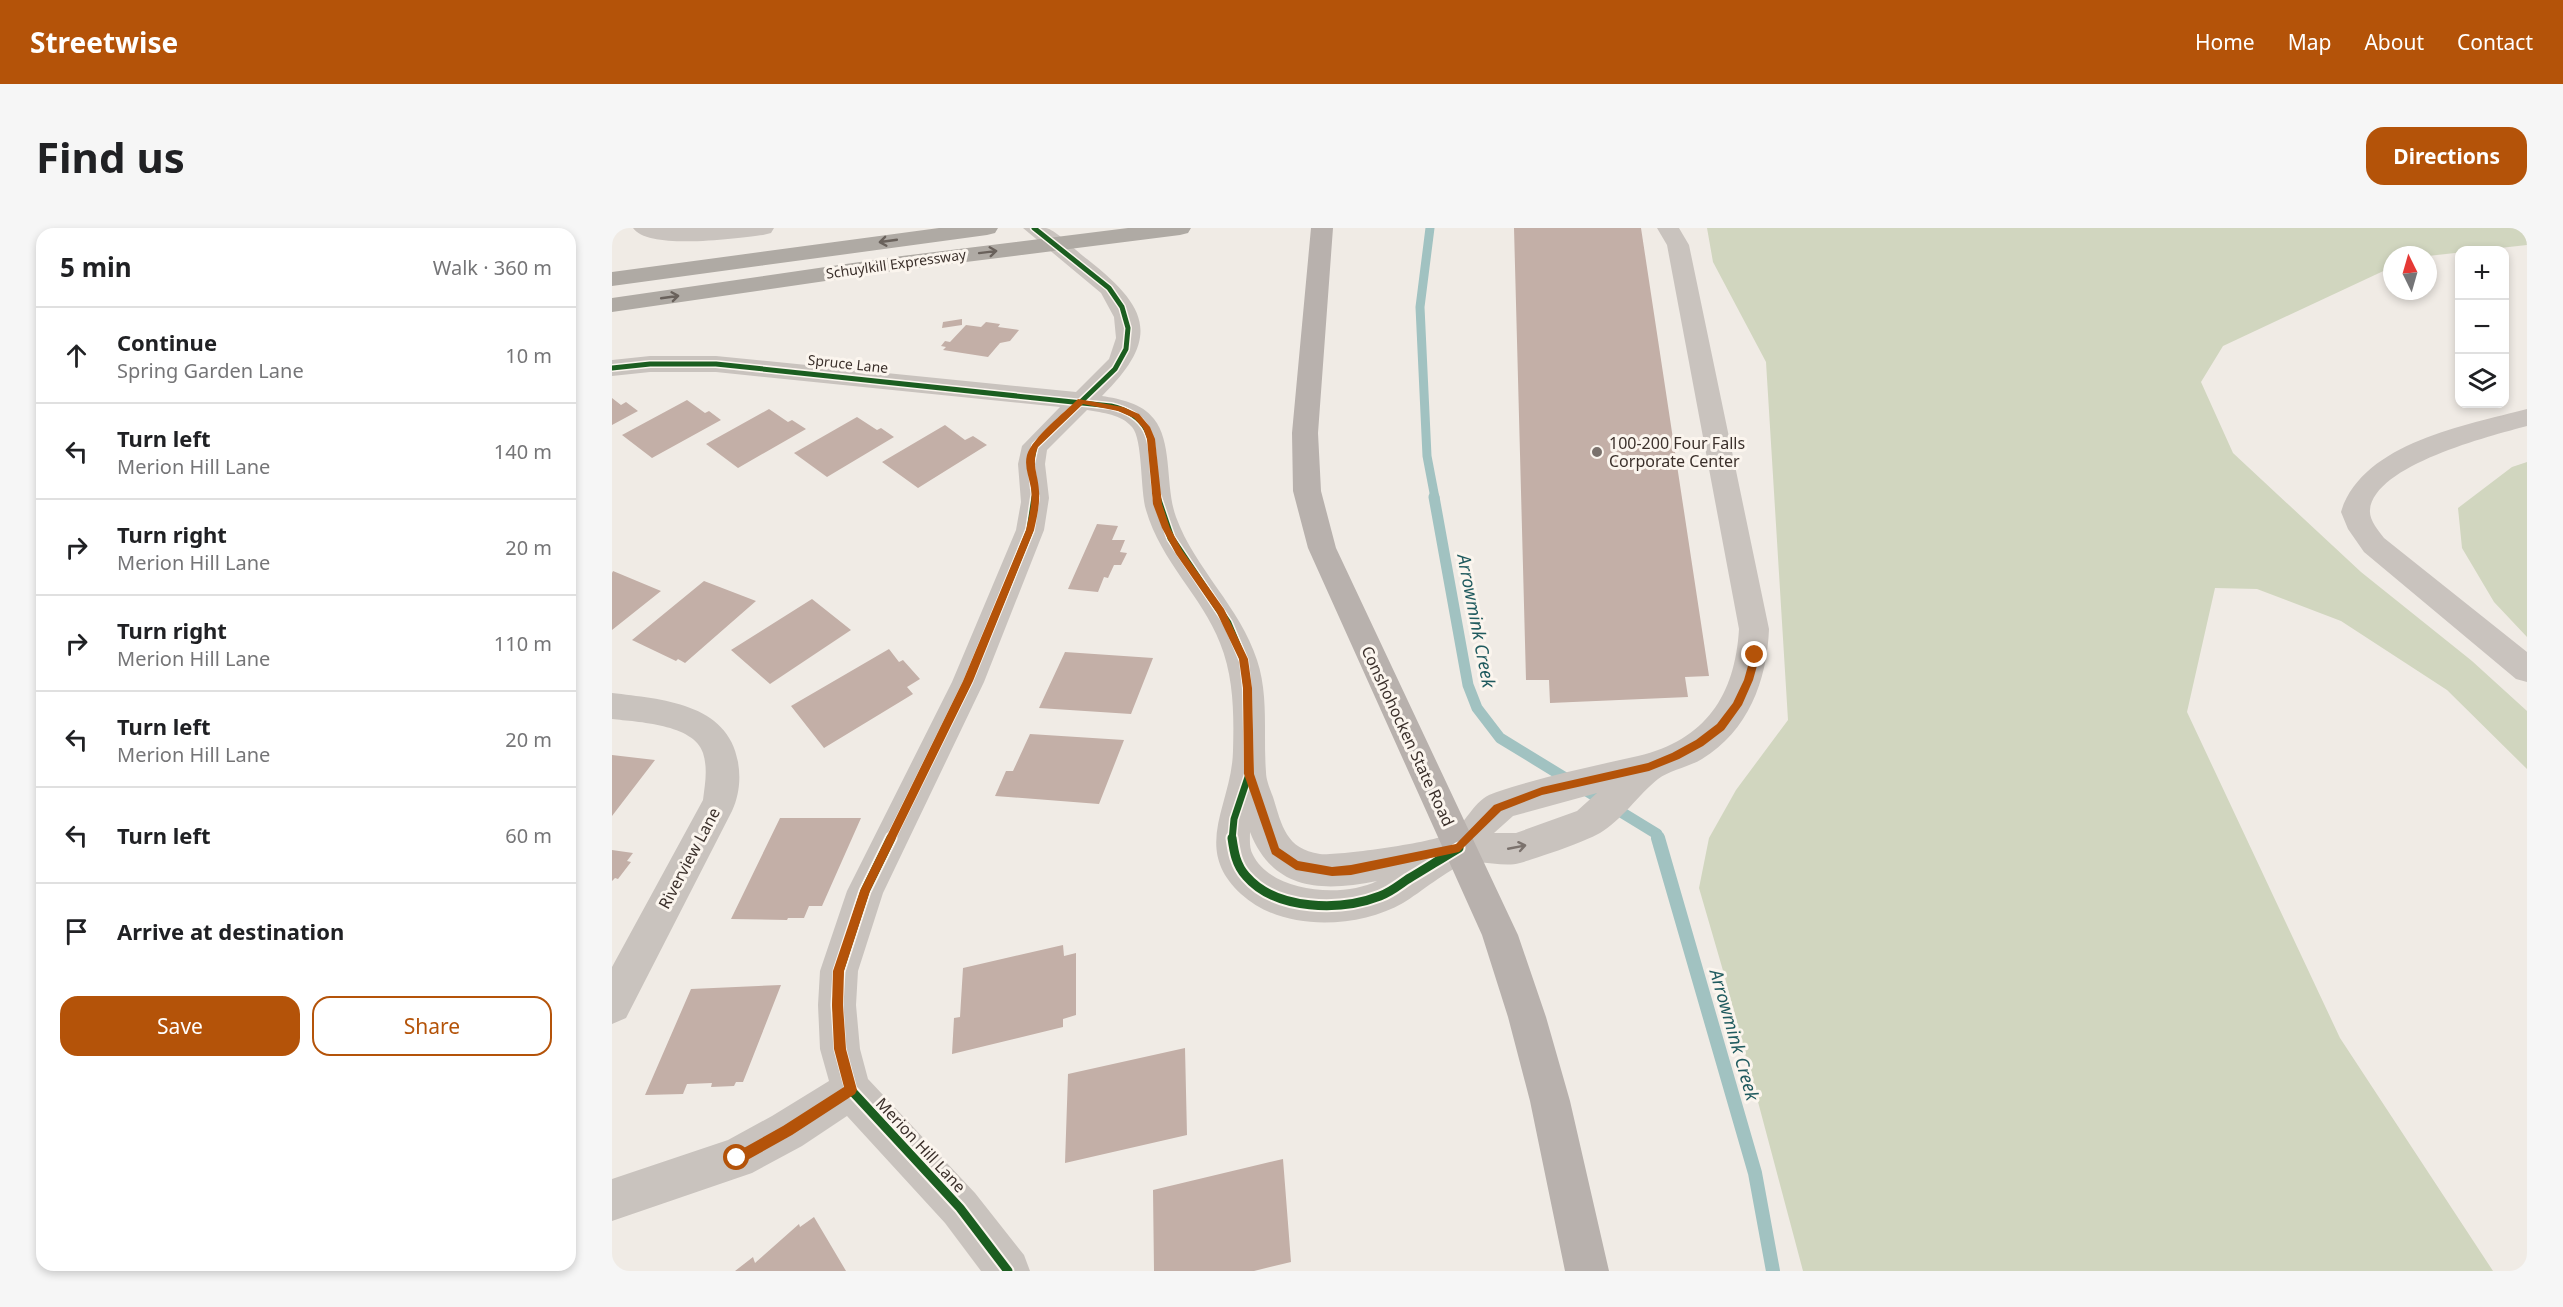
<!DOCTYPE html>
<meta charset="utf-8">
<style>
body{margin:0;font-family:"Noto Sans",sans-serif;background:#f6f6f6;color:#202124}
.controls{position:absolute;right:18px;top:18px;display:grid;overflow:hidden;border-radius:12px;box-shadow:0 3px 9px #0003}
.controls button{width:54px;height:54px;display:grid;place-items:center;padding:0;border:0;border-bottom:2px solid #e0e0e0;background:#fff;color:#202124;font:30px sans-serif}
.compass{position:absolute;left:1771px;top:18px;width:54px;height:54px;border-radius:50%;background:#fff;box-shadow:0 3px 9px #0003;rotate:355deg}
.stop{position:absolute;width:18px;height:18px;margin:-14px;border:4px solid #b45309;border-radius:50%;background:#fff}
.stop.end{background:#b45309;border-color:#fff;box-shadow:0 2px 6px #0008}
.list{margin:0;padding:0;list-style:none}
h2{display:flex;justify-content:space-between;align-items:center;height:78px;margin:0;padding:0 24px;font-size:26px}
h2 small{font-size:20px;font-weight:400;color:#757577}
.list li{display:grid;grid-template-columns:39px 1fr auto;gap:18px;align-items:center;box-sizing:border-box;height:96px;padding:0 24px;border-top:2px solid #e0e0e0}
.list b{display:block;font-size:22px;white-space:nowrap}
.list p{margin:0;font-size:20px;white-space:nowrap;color:#757577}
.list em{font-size:20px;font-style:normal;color:#757577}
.actions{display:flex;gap:12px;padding:18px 24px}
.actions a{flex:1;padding:14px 0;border:2px solid #b45309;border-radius:18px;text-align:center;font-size:21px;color:#b45309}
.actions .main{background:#b45309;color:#fff}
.icon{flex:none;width:33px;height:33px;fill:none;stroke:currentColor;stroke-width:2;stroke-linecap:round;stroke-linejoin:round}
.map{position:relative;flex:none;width:1915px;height:1043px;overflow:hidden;border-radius:18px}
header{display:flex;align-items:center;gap:36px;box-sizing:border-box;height:84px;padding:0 30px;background:#b45309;color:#fff}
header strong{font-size:28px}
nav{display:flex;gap:33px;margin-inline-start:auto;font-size:21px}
.intro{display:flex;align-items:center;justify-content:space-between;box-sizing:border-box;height:144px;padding:0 36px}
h1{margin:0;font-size:42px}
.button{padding:15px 27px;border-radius:18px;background:#b45309;color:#fff;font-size:21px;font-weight:700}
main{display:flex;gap:36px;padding:0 36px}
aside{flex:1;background:#fff;border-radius:18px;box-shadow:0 3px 9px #0003}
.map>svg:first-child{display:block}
.green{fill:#d1d6bf}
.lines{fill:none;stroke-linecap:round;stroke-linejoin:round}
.stream-far2{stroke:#a1c2c1;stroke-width:9}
.stream-far1{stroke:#a1c2c1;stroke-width:11}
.stream{stroke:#a1c2c1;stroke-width:14}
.building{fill:#c3afa7}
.minor{fill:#c9c3be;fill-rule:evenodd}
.major{fill:#b8b1ad;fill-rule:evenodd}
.highway{fill:#afaaa4;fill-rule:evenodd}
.cycleway-far2-casing{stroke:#fbf5ee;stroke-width:8}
.cycleway-far1-casing{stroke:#fbf5ee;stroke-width:10}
.cycleway-casing{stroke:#fbf5ee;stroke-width:13}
.cycleway-far2{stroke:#1b5e20;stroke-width:5}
.cycleway-far1{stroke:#1b5e20;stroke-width:7}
.cycleway{stroke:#1b5e20;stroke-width:9}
.oneway{stroke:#69615b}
.oneway2{stroke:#7b726d}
.route{fill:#b45309}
.poi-dot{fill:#7a716c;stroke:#fbf5ee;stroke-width:2}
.labels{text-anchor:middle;stroke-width:6;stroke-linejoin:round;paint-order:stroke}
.far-street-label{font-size:14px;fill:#3b302b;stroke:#fbf5ee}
.poi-label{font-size:16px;fill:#3b302b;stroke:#fbf5ee;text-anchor:start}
.street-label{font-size:16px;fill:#3b302b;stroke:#fbf5ee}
.water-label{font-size:18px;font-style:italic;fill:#1f5a5e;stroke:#fbf5ee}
</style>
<header>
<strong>Streetwise</strong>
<nav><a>Home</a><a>Map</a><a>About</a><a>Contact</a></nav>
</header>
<div class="intro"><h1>Find us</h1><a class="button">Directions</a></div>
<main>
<aside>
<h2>5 min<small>Walk · 360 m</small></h2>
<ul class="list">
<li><svg class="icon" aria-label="ahead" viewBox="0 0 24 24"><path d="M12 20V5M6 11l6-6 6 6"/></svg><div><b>Continue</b><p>Spring Garden Lane</p></div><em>10 m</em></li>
<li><svg class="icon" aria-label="left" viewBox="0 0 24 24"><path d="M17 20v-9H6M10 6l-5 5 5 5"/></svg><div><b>Turn left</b><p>Merion Hill Lane</p></div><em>140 m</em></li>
<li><svg class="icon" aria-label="right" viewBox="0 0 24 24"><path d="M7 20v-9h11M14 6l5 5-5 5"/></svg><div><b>Turn right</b><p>Merion Hill Lane</p></div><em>20 m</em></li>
<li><svg class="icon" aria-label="right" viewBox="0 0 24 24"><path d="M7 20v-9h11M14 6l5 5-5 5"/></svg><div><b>Turn right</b><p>Merion Hill Lane</p></div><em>110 m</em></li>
<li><svg class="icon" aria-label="left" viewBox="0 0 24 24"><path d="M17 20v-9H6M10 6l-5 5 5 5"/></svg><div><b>Turn left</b><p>Merion Hill Lane</p></div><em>20 m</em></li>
<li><svg class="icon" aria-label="left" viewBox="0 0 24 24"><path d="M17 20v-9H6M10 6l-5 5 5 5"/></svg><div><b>Turn left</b></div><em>60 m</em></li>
<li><svg class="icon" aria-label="arrive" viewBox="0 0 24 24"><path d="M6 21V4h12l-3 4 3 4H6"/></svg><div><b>Arrive at destination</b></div></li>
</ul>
<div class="actions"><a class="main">Save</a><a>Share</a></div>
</aside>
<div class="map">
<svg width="1915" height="1043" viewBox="0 0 1915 1043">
<rect width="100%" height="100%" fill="#f0ebe5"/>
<path class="green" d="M1095,0H1915V17L1816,28L1780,27V39L1611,118L1589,154L1621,225L1749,344L1860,433L1915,483V541L1835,462L1729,393L1645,361L1603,360L1575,484L1728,810L1881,1043H1191L1112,746L1087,660L1097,610L1124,562L1176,492L1154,134L1101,34Z
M1915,234V409L1882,374L1850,320L1846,280L1900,239Z"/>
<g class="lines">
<path class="stream-far2" d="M818,0L808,79L815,228L823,270"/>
<path class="stream-far1" d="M822,269L856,457L865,480L888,510L1045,606L1047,612"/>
<path class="stream" d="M1046,610L1143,945L1161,1043"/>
</g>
<path class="building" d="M902,0H1029L1097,448L1073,449L1076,469L938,475L937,452H914Z
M350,91V97L330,100L331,94Z
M374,94L388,96L386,99L407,102L398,113L388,115L376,129L331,122L334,119L329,118L333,113L338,114L354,97L369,99Z
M0,170L9,177L14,174L26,183L0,197Z
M75,172L93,185L97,183L109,192L40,230L10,207Z
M157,181L176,194L180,192L194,201L126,240L94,216Z
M245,189L265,202L269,200L282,209L215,249L182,225Z
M333,197L353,212L361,208L375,217L306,260L270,234Z
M485,296L506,298L500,312H513L508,324L515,325L509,337H502L496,350L492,349L486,364L456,361Z
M1,343L49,363L0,402V345Z
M92,353L144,373L73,435L66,431L64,433L20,412Z
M200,371L239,402L158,456L119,422Z
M277,421L287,434L291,432L308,451L295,459L301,466L212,520L179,478Z
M453,424L541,430L519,486L427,480Z
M418,506L512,512L487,576L383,568L394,543H401Z
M0,527L43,532L0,588Z
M168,590H249L210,678H197L192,690H176L175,692L119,691Z
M0,622L21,625L15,633L19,634L6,651L3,650L0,653Z
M451,717L452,728L464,725V787L451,791V799L340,826L342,790L348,789L351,740Z
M169,757L131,854H124L122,858L99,859L100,855L75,856L71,866L33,867L79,761Z
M573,820L575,907L453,935L456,846Z
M671,931L679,1034L642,1043H542L541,962Z
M202,989L234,1043H123L141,1029L143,1035L187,996L188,999Z"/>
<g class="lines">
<path class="minor" d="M21,0H162L159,5L151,7C126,10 37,23 21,0Z
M411,0C418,0 427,0 434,0C444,2 465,24 475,31C536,79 550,109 490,168C508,171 530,175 542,191C561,215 553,259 564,289C583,341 628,379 645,432C657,468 651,507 654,544C654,552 658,561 661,569C670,598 674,621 708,626C726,628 826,614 839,605C854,595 860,576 877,567C886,563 897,560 907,557C947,545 986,537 1026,528C1094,512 1123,467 1127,401L1055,17L1045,0H1067L1077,17L1157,401C1155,453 1136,503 1090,531C1077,539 1058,542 1046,551C1027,566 1009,593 988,605C970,615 928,629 908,635C891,640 870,631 853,636C836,641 808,665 791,675C745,701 670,704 629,666C579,620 620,577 621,523C622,488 622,449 608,415C590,368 549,334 534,282C528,262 531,211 520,199C509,186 491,185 475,182L435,222L433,236L437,270L432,302L372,454L271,665L246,743L244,777L248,821L256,851L363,965L412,1027L418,1043H369L333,995L235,888L190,918L140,945L0,993V951L116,912L160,888L217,853L208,821L206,777L208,743L235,663L340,454L404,302L409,274L406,236L410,218L448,179L104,144H38L0,148V132L38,128H104L464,164L497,131L504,110L502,89L489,65ZM985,565L965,583L904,605H882L901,588ZM638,604C661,663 710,664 765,653C731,670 660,665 641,627C637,620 638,612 638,604Z
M1915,181V198C1878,208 1762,237 1758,282C1757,292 1766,302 1772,310L1915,424V454L1904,451L1752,324L1736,301L1729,284C1750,215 1854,197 1915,181Z
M0,465C49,471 116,475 126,534C129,551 127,568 120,583L14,790L0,796V739L91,572C93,556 96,541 91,525C82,496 25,494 0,491Z"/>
<path class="major" d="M699,0H721L706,205L709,263L724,320L906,707L934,789L958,873L997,1043H953L918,873L896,789L870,707L696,320L681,263L680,205Z"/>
<path class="highway" d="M327,0H386L383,5L375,7L0,58V44Z
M516,0H579L576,5L568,7L282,43L0,84V70L282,29Z"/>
<defs>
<path id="cycleway-far2" d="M422,0L497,60L510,79L516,100L514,121L503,141L423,218L419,236L423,270
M0,140L38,136H104L499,178C552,191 536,229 545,270"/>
<path id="cycleway-far1" d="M545,269L559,310L616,395L632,433L635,461L637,546L622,591L620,612
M278,612L356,454L418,302L423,269"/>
<path id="cycleway" d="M279,610L253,663L227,743L225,777L228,821L239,862L348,980L396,1043
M620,610C622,624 624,637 634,648C664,683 729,683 768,668C779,664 787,657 796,651C813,641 830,630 847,620"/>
</defs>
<use href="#cycleway-far2" class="cycleway-far2-casing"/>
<use href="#cycleway-far1" class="cycleway-far1-casing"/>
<use href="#cycleway" class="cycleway-casing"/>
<use href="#cycleway-far2" class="cycleway-far2"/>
<use href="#cycleway-far1" class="cycleway-far1"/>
<use href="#cycleway" class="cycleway"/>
</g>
<defs><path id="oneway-shaft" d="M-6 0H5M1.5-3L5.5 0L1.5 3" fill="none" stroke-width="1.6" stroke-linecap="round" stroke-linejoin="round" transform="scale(1.5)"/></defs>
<g class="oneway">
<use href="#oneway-shaft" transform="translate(276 13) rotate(172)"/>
<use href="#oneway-shaft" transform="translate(376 24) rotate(-7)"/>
<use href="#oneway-shaft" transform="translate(58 69) rotate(-8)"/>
</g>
<use class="oneway2" href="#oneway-shaft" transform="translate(905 619) rotate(-11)"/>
<path class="route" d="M466,171L511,179L527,186L538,199L543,211L550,276L558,300L570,322L612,381L636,431L640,460L642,546L667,620L686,633L720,639L739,637L844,616L882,577L930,559L1036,535L1060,525L1084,512L1105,496L1121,475L1132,452L1139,427L1143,424L1148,427L1141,452L1130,477L1112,502L1091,518L1067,531L1037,543L930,567L889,583L847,624L739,647L720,648L684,642L660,626L632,546L631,460L627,431L605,385L564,326L550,300L541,276L535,211L531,200L522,190L506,183L471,176L426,219C419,236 426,246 427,263C428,276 425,289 422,302L361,453L258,663L232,743L231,777L234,821L245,862L243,866L180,907L130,935L125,936L121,935L119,930L121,926L171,898L232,859L222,821L220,777L221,743L248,663L351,453L414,302C417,288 421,274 419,260C417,249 412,238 415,227C421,209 452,185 466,171Z"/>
<circle class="poi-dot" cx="985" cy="224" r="6"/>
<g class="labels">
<g class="far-street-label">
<text transform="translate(284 36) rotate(-8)" y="5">Schuylkill Expressway</text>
<text transform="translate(236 136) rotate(6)" y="5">Spruce Lane</text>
</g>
<g class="poi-label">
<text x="997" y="221">100-200 Four Falls<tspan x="997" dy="18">Corporate Center</tspan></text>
</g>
<g class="street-label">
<text transform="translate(796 508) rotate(65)" y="6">Conshohocken State Road</text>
<text transform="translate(77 630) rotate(-62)" y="6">Riverview Lane</text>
<text transform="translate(309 917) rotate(47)" y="6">Merion Hill Lane</text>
</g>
<g class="water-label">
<text transform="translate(864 393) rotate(79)" y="6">Arrowmink Creek</text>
<text transform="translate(1122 807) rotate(74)" y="6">Arrowmink Creek</text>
</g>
</g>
</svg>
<div class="controls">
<button>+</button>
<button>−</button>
<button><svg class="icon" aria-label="layers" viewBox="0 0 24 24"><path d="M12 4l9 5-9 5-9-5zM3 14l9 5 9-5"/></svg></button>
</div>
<svg class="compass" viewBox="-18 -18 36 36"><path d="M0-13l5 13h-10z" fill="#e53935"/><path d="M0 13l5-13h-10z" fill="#757577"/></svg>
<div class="stop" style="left:125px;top:930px"></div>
<div class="stop end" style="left:1143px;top:427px"></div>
</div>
</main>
